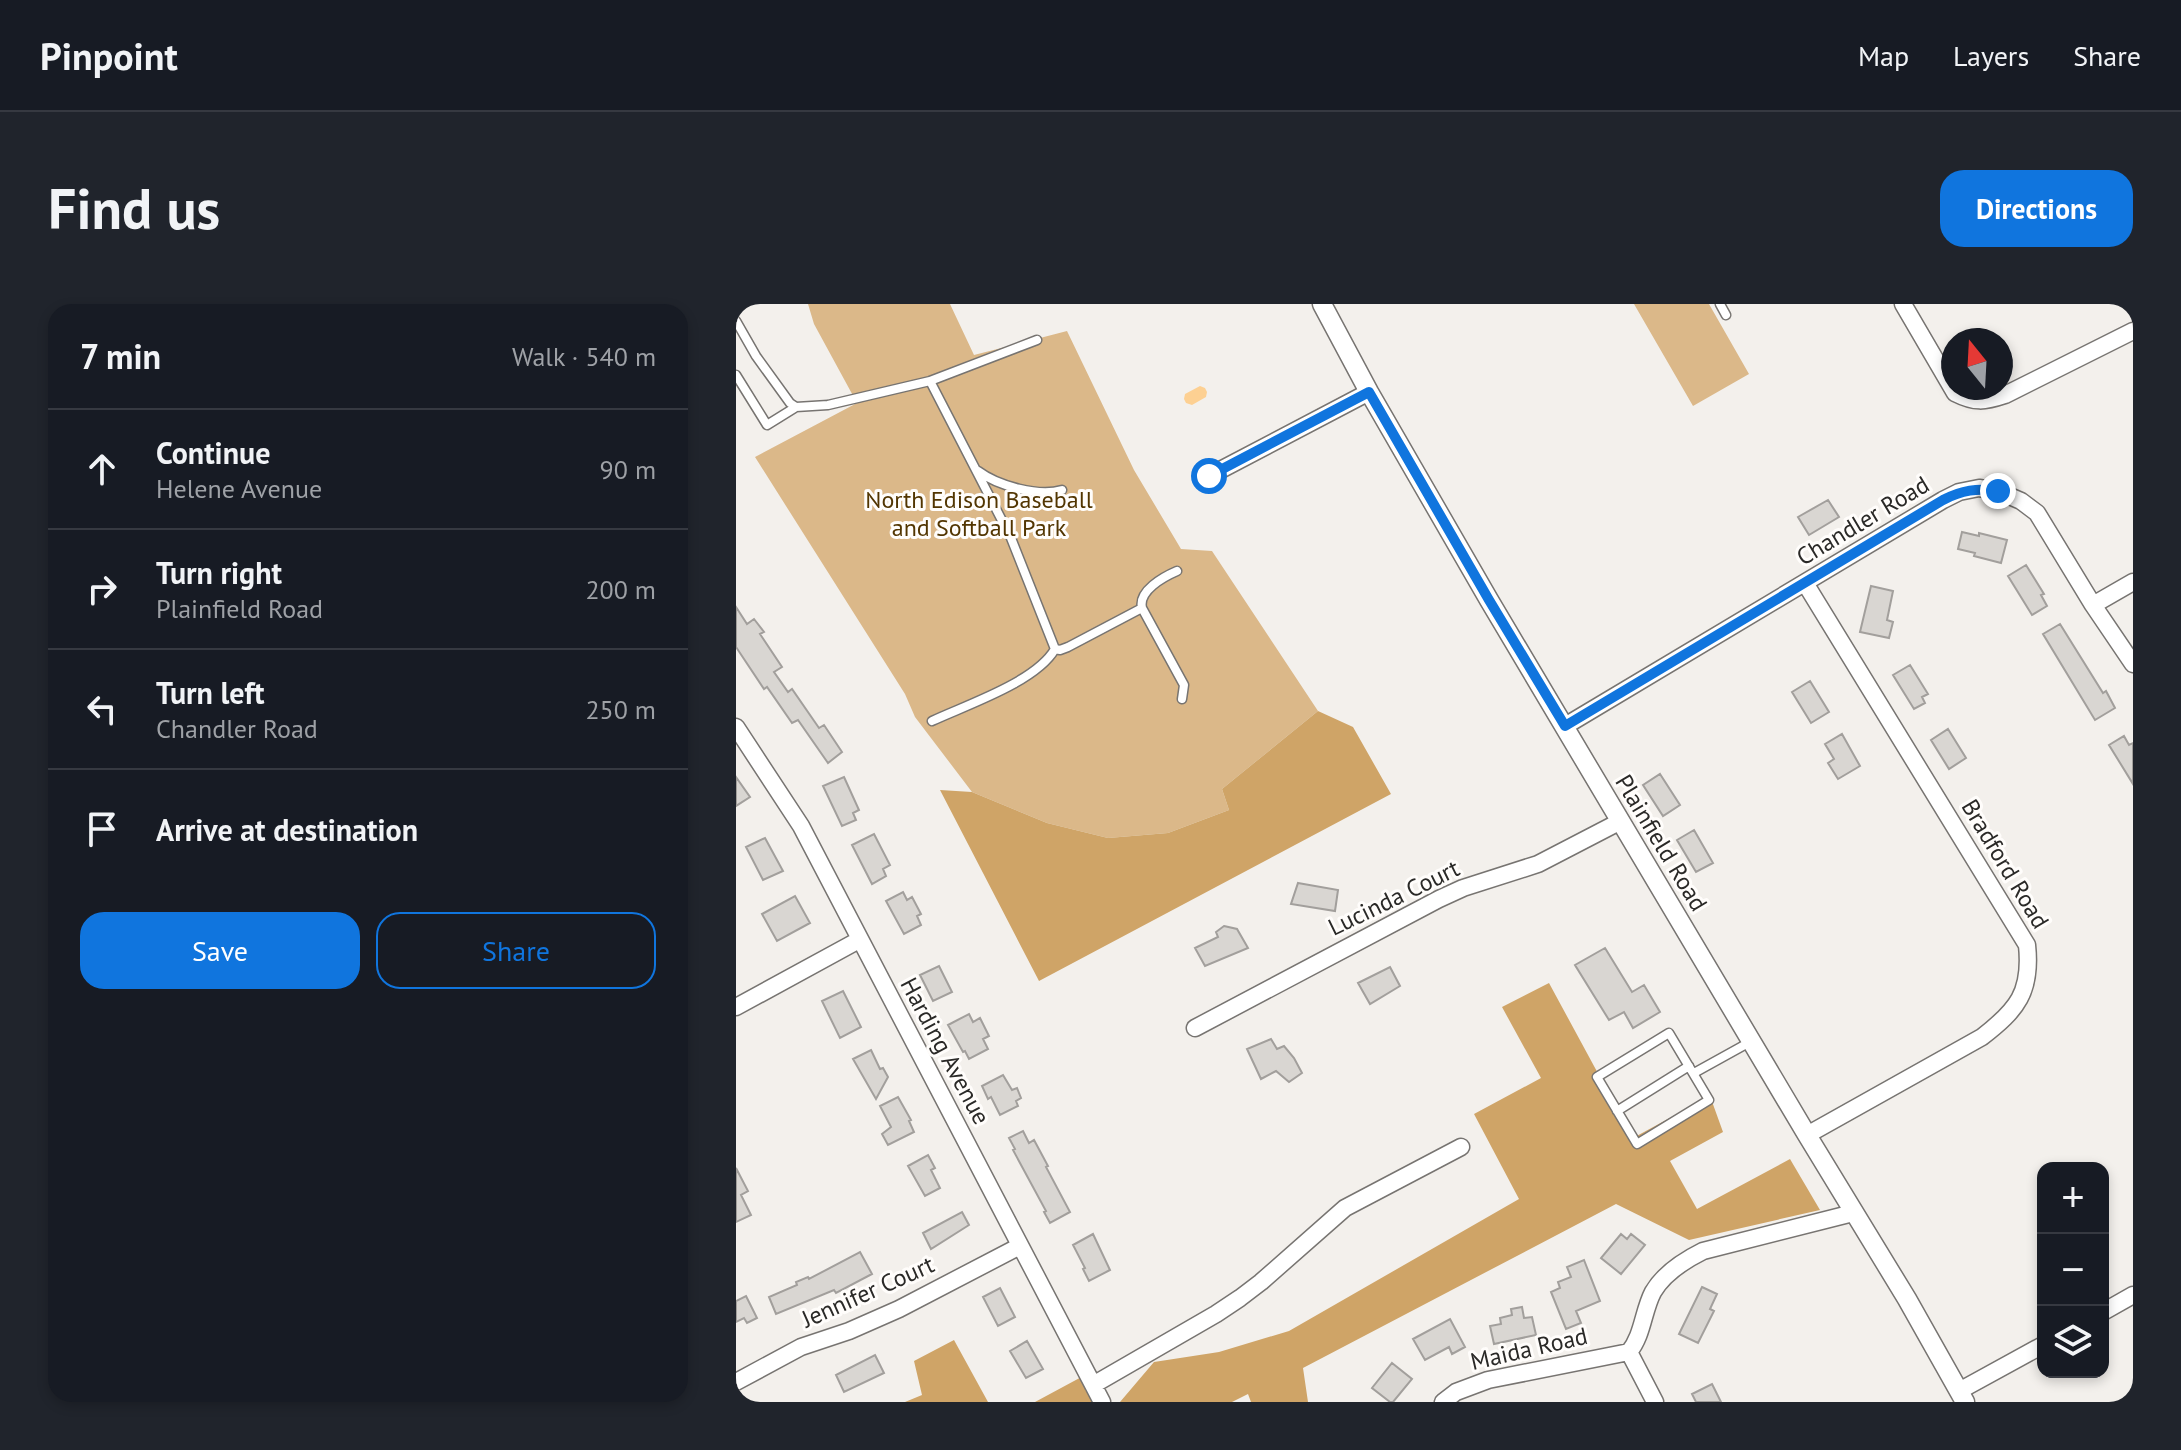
<!DOCTYPE html>
<meta charset="utf-8">
<style>
body{margin:0;font-family:"PT Sans",sans-serif;background:#20242c;color:#f1f3f6}
.controls{position:absolute;right:24px;bottom:24px;display:grid;overflow:hidden;border-radius:16px;box-shadow:0 4px 12px #0003}
.controls button{width:72px;height:72px;display:grid;place-items:center;padding:0;border:0;border-bottom:2px solid #363941;background:#171b24;color:#f1f3f6;font:40px sans-serif}
.compass{position:absolute;left:1205px;top:24px;width:72px;height:72px;border-radius:50%;background:#171b24;box-shadow:0 4px 12px #0003;rotate:342deg}
.stop{position:absolute;width:24px;height:24px;margin:-18px;border:6px solid #1075de;border-radius:50%;background:#fff}
.stop.end{background:#1075de;border-color:#fff;box-shadow:0 2px 8px #0008}
.list{margin:0;padding:0;list-style:none}
h2{display:flex;justify-content:space-between;align-items:center;height:104px;margin:0;padding:0 32px;font-size:34px}
h2 small{font-size:26px;font-weight:400;color:#9ea1a6}
.list li{display:grid;grid-template-columns:52px 1fr auto;gap:24px;align-items:center;box-sizing:border-box;height:120px;padding:0 32px;border-top:2px solid #363941}
.list b{display:block;font-size:30px;white-space:nowrap}
.list p{margin:0;font-size:26px;white-space:nowrap;color:#9ea1a6}
.list em{font-size:26px;font-style:normal;color:#9ea1a6}
.actions{display:flex;gap:16px;padding:24px 32px}
.actions a{flex:1;padding:18px 0;border:2px solid #1075de;border-radius:24px;text-align:center;font-size:28px;color:#1075de}
.actions .main{background:#1075de;color:#fff}
.icon{flex:none;width:44px;height:44px;fill:none;stroke:currentColor;stroke-width:2;stroke-linecap:round;stroke-linejoin:round}
.map{position:relative;flex:none;width:1397px;height:1098px;overflow:hidden;border-radius:24px}
header{display:flex;align-items:center;gap:48px;box-sizing:border-box;height:112px;padding:0 40px;background:#171b24;border-bottom:2px solid #363941}
header strong{font-size:38px}
nav{display:flex;gap:44px;margin-inline-start:auto;font-size:28px}
.intro{display:flex;align-items:center;justify-content:space-between;box-sizing:border-box;height:192px;padding:0 48px}
h1{margin:0;font-size:56px}
.button{padding:20px 36px;border-radius:24px;background:#1075de;color:#fff;font-size:28px;font-weight:700}
main{display:flex;gap:48px;padding:0 48px}
aside{flex:1;background:#171b24;border-radius:24px;box-shadow:0 4px 12px #0003}
.map>svg:first-child{display:block}
.green{fill:#dbb889}
.forest{fill:#cfa467}
.water{fill:#fdd092}
.building{fill:#d9d6d2;stroke:#a29f9c;stroke-width:2}
.lines{fill:none;stroke-linecap:round;stroke-linejoin:round}
.service-casing{stroke:#777471;stroke-width:11}
.minor-casing{stroke:#777471;stroke-width:19}
.tertiary-casing{stroke:#777471;stroke-width:21}
.service{stroke:#fff;stroke-width:8}
.minor{stroke:#fff;stroke-width:16}
.tertiary{stroke:#fff;stroke-width:18}
.route{stroke:#1075de;stroke-width:10}
.labels{text-anchor:middle;stroke-width:6;stroke-linejoin:round;paint-order:stroke}
.park-label{font-size:24px;fill:#523501;stroke:#fffdfb}
.street-label{font-size:24px;fill:#2a2927;stroke:#fffdfb}
</style>
<header>
<strong>Pinpoint</strong>
<nav><a>Map</a><a>Layers</a><a>Share</a></nav>
</header>
<div class="intro"><h1>Find us</h1><a class="button">Directions</a></div>
<main>
<aside>
<h2>7 min<small>Walk · 540 m</small></h2>
<ul class="list">
<li><svg class="icon" aria-label="ahead" viewBox="0 0 24 24"><path d="M12 20V5M6 11l6-6 6 6"/></svg><div><b>Continue</b><p>Helene Avenue</p></div><em>90 m</em></li>
<li><svg class="icon" aria-label="right" viewBox="0 0 24 24"><path d="M7 20v-9h11M14 6l5 5-5 5"/></svg><div><b>Turn right</b><p>Plainfield Road</p></div><em>200 m</em></li>
<li><svg class="icon" aria-label="left" viewBox="0 0 24 24"><path d="M17 20v-9H6M10 6l-5 5 5 5"/></svg><div><b>Turn left</b><p>Chandler Road</p></div><em>250 m</em></li>
<li><svg class="icon" aria-label="arrive" viewBox="0 0 24 24"><path d="M6 21V4h12l-3 4 3 4H6"/></svg><div><b>Arrive at destination</b></div></li>
</ul>
<div class="actions"><a class="main">Save</a><a>Share</a></div>
</aside>
<div class="map">
<svg width="1397" height="1098" viewBox="0 0 1397 1098">
<rect width="100%" height="100%" fill="#f3f0ec"/>
<path class="green" d="M72,0H214L238,51L331,27L398,166L445,245L476,247L582,407L486,485L493,506L432,529L372,534L311,519L236,488L179,413L169,390L19,153L121,99L78,20Z
M898,0H973L1013,70L957,102Z"/>
<path class="forest" d="M582,407L617,423L655,490L303,677L204,486L236,488L311,519L372,534L432,529L493,506L486,485Z
M813,679L897,834L974,792L987,828L934,857L961,905L1054,855L1084,906L953,936L880,900L567,1064L572,1098H515L512,1090L496,1098H384L418,1058L483,1048L553,1027L783,895L738,810L805,774L766,703Z
M218,1036L252,1098H169L186,1091L178,1057Z
M351,1070L366,1098H299Z"/>
<path class="water" d="M464,82L469,84L471,88L470,93L456,101L450,99L448,95L449,90Z"/>
<path class="building" d="M1092,196L1103,213L1073,231L1062,213Z
M1226,228L1243,232V229L1271,236L1265,259L1238,252L1239,249L1222,245Z
M1290,261L1308,290L1305,291L1311,302L1296,311L1272,272Z
M1135,282L1157,287L1151,316L1157,318L1153,334L1124,328Z
M0,303L11,320L18,315L28,328L24,330L46,363L38,368L52,388L56,385L83,424L88,421L106,448L92,459L62,416L56,419L31,383L28,385L0,343Z
M1324,320L1367,389L1370,387L1379,404L1359,416L1307,330Z
M1174,361L1192,390L1186,393L1189,399L1178,405L1157,371Z
M1074,377L1093,408L1075,419L1056,388Z
M1212,425L1230,454L1213,465L1195,436Z
M1106,430L1124,462L1102,475L1092,459L1098,455L1089,440Z
M1388,432L1393,441L1397,439V480L1373,441Z
M924,470L944,501L927,512L907,481Z
M0,473L14,493L0,502Z
M108,473L123,506L117,509L120,516L106,522L87,482Z
M958,526L977,559L960,568L941,536Z
M138,530L154,561L147,565L150,572L136,580L116,541Z
M29,534L47,567L27,576L10,543Z
M562,579L602,586L599,607L555,600Z
M167,588L171,596L176,593L185,610L181,612L185,621L168,630L150,597Z
M59,592L74,619L41,637L26,610Z
M488,622L501,625L512,644L469,662L459,644L482,633L480,628Z
M869,644L896,688L908,681L924,708L897,724L888,708L873,716L839,661Z
M203,662L216,688L197,697L184,671Z
M654,663L664,682L634,700L622,679Z
M107,687L125,723L104,734L86,697Z
M233,710L237,718L244,714L253,732L247,735L252,745L233,755L229,747L227,748L212,721Z
M535,735L541,745L548,742L558,754L566,769L553,778L540,767L525,775L511,745Z
M135,746L144,765L147,764L152,773L140,795L117,755Z
M267,771L276,786L281,784L285,794L280,797L282,802L264,811L255,793L252,795L246,782Z
M162,793L175,816L173,817L178,828L152,841L146,830L155,823L144,802Z
M287,827L293,839L298,836L312,862L310,863L334,908L314,919L308,908L310,907L277,846L279,845L273,834Z
M192,851L199,864L195,866L204,884L189,892L172,862Z
M0,864L12,887L5,891L15,911L0,918Z
M226,908L233,921L195,945L187,929Z
M357,930L374,966L353,977L347,965L349,964L337,941Z
M885,930L891,935L895,930L909,941L885,970L865,954Z
M124,948L136,970L100,989L98,986L40,1010L33,993L61,981L60,978L72,973L73,975Z
M848,956L864,997L840,1007L845,1019L830,1025L815,988L824,984L822,978L835,973L831,963Z
M966,983L981,990L974,1005L978,1007L962,1039L943,1030Z
M264,984L279,1013L262,1022L247,993Z
M10,992L21,1014L11,1019L8,1014L0,1018V997Z
M786,1003L788,1014L796,1013L800,1031L758,1040L754,1022L765,1020L764,1014L776,1011L775,1005Z
M714,1015L729,1043L716,1050L713,1043L689,1056L677,1035Z
M291,1037L307,1065L290,1074L274,1047Z
M139,1051L148,1069L108,1088L100,1071Z
M656,1059L676,1075L657,1098H654L636,1084Z
M976,1080L985,1098H960L956,1090Z"/>
<g class="lines">
<defs>
<path id="service" d="M984,0L990,11
M0,17L20,52L54,99L60,103
M0,71L31,121L60,103L92,101L194,77L275,234L319,345C300,378 230,401 196,417
M194,77L301,36
M242,167C262,182 303,193 326,186
M406,304C402,287 427,273 441,267
M319,345L324,346L332,343L406,304L448,381L446,395
M933,729L973,796L901,840L861,773Z
M958,769L1014,738
M881,807L953,762"/>
<path id="minor" d="M1167,0L1219,89C1239,99 1248,98 1269,91L1397,27
M473,172L633,88
M1069,279L1291,641C1296,688 1281,706 1246,733L1071,831
M1357,301L1397,278
M829,422L1207,196L1223,188L1243,184L1262,187L1285,197L1301,209L1357,301L1397,360
M0,423L65,522L366,1098
M0,703L123,636
M459,724L703,595L727,584L802,560L883,518
M1367,1008L1397,991
M0,1078L65,1043L113,1027L163,1005L284,942
M357,1081L480,1010L504,994L525,978L609,904L725,843
M1223,1087L1307,1041
M707,1098L720,1088L752,1076L893,1048
M919,1098L893,1048C907,1031 907,1007 917,988C928,969 949,956 967,947L1117,909"/>
<path id="tertiary" d="M586,0L633,88L753,296L1071,831L1171,995L1229,1098"/>
</defs>
<use href="#service" class="service-casing"/>
<use href="#minor" class="minor-casing"/>
<use href="#tertiary" class="tertiary-casing"/>
<use href="#service" class="service"/>
<use href="#minor" class="minor"/>
<use href="#tertiary" class="tertiary"/>
</g>
<g class="lines">
<path class="route" d="M473,172L633,88L753,296L829,422L1207,196C1226,186 1241,184 1262,187"/>
</g>
<g class="labels">
<g class="park-label">
<text x="243" y="204">North Edison Baseball<tspan x="243" dy="28">and Softball Park</tspan></text>
</g>
<g class="street-label">
<text transform="translate(1127 217) rotate(-31)" y="8">Chandler Road</text>
<text transform="translate(925 539) rotate(59)" y="8">Plainfield Road</text>
<text transform="translate(1269 560) rotate(59)" y="8">Bradford Road</text>
<text transform="translate(658 594) rotate(-26)" y="8">Lucinda Court</text>
<text transform="translate(209 747) rotate(62)" y="8">Harding Avenue</text>
<text transform="translate(132 988) rotate(-24)" y="8">Jennifer Court</text>
<text transform="translate(793 1045) rotate(-13)" y="8">Maida Road</text>
</g>
</g>
</svg>
<div class="controls">
<button>+</button>
<button>−</button>
<button><svg class="icon" aria-label="layers" viewBox="0 0 24 24"><path d="M12 4l9 5-9 5-9-5zM3 14l9 5 9-5"/></svg></button>
</div>
<svg class="compass" viewBox="-18 -18 36 36"><path d="M0-13l5 13h-10z" fill="#e53935"/><path d="M0 13l5-13h-10z" fill="#9ea1a6"/></svg>
<div class="stop" style="left:473px;top:172px"></div>
<div class="stop end" style="left:1262px;top:187px"></div>
</div>
</main>
